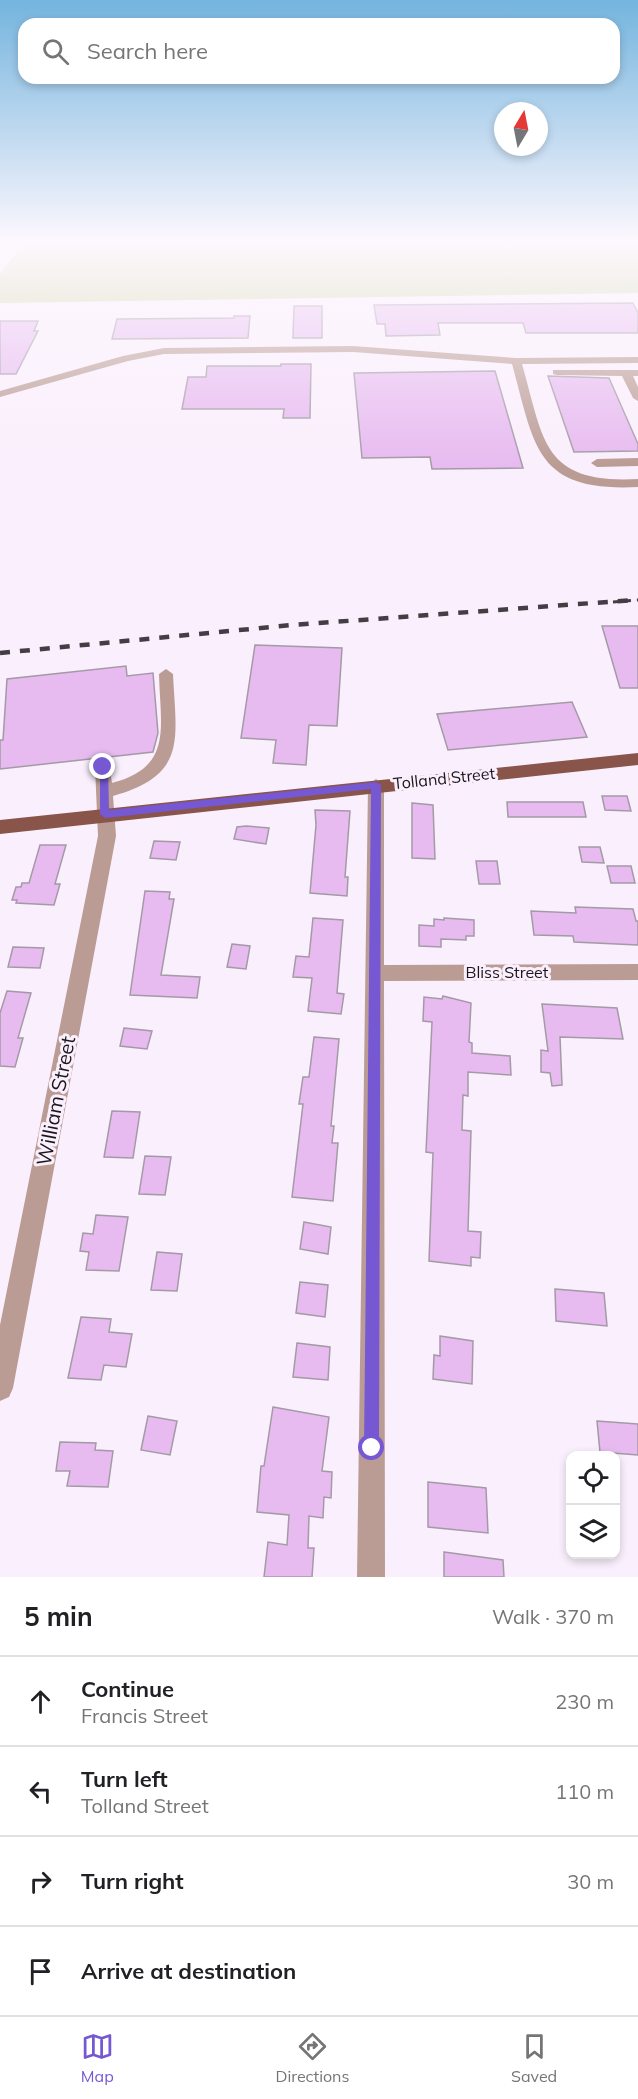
<!DOCTYPE html>
<meta charset="utf-8">
<style>
body{margin:0;font-family:Mulish,sans-serif;background:#f2f2f2;color:#202124}
.controls{position:absolute;right:18px;bottom:18px;display:grid;overflow:hidden;border-radius:12px;box-shadow:0 3px 9px #0003}
.controls button{width:54px;height:54px;display:grid;place-items:center;padding:0;border:0;border-bottom:2px solid #e0e0e0;background:#fff;color:#202124;font:30px sans-serif}
.compass{position:absolute;left:494px;top:102px;width:54px;height:54px;border-radius:50%;background:#fff;box-shadow:0 3px 9px #0003;rotate:10deg}
.stop{position:absolute;width:18px;height:18px;margin:-14px;border:4px solid #7558d2;border-radius:50%;background:#fff}
.stop.end{background:#7558d2;border-color:#fff;box-shadow:0 2px 6px #0008}
.list{margin:0;padding:0;list-style:none}
h2{display:flex;justify-content:space-between;align-items:center;height:78px;margin:0;padding:0 24px;font-size:26px}
h2 small{font-size:20px;font-weight:400;color:#757577}
.list li{display:grid;grid-template-columns:39px 1fr auto;gap:18px;align-items:center;box-sizing:border-box;height:90px;padding:0 24px;border-top:2px solid #e0e0e0}
.list b{display:block;font-size:22px;white-space:nowrap}
.list p{margin:0;font-size:20px;white-space:nowrap;color:#757577}
.list em{font-size:20px;font-style:normal;color:#757577}
.icon{flex:none;width:33px;height:33px;fill:none;stroke:currentColor;stroke-width:2;stroke-linecap:round;stroke-linejoin:round}
.map{position:relative;flex:none;width:638px;height:1577px;overflow:hidden}
.search{position:absolute;background:#fff;box-shadow:0 3px 9px #0003;left:18px;right:18px;top:18px;height:66px;display:flex;align-items:center;gap:15px;box-sizing:border-box;padding:0 21px;border-radius:18px;color:#757577;font-size:22px}
.sheet{height:438px;background:#fff}
nav{display:flex;justify-content:space-around;align-items:center;box-sizing:border-box;height:84px;border-top:2px solid #e0e0e0;background:#fff;font-size:16px;color:#757577}
nav a{display:grid;justify-items:center;gap:3px}
nav .on{color:#7558d2}
.map>svg:first-child{display:block}
.green{fill:#ccd5a0}
.building{fill:#e7bbf0;stroke:#a49aa6;stroke-width:1.5}
.lines{fill:none;stroke-linecap:round;stroke-linejoin:round}
.minor{fill:#bb9c95;fill-rule:evenodd}
.major{fill:#895449;fill-rule:evenodd}
.rail-far1{stroke:#433e44;stroke-width:3;stroke-dasharray:6 6;stroke-linecap:butt}
.rail{stroke:#433e44;stroke-width:4.5;stroke-dasharray:10 10;stroke-linecap:butt}
.route{fill:#7558d2}
.labels{text-anchor:middle;stroke-width:6;stroke-linejoin:round;paint-order:stroke}
.street-label{font-size:16px;fill:#1a161a;stroke:#faeffc}
.near-street-label{font-size:20px;fill:#1a161a;stroke:#faeffc}
</style>
<div class="map">
<svg width="638" height="1577" viewBox="0 0 638 1577">
<rect width="100%" height="100%" fill="#faeffc"/>
<path class="green" d="M23,244H638V293L0,303V274Z"/>
<path class="building" d="M633,303L638,313V333H526L523,323H438L440,335L386,336L385,324H377L374,305Z
M294,306H322V338H293Z
M234,316H250L248,338L112,339L117,319L234,318Z
M0,321H38L34,331H38L16,374H0Z
M281,364H311L310,418H283L284,409H182L188,377H206L207,366H281Z
M495,371L523,468L432,469L430,457L362,458L354,373Z
M548,376L609,378L638,444V451L574,452Z
M602,626H638V688H620Z
M255,645L342,648L337,726L309,725L306,765L273,763L276,740L241,738Z
M126,666L127,676L153,673L158,733L153,752L0,769V740H3L7,679Z
M572,702L587,737L448,750L437,714Z
M602,796H627L631,811L605,810Z
M507,802H583L586,817H508Z
M412,803L433,805L435,859L412,858Z
M315,810L350,811L345,877H348L347,896L310,893L316,825Z
M246,826L269,828L266,844L234,839L237,827Z
M154,841L180,842L176,860L150,858Z
M40,845H66L55,884H60L54,905L16,903L17,900H12L16,887H21L22,883H29Z
M579,847H600L604,863L582,862Z
M476,861H497L500,884H479Z
M607,866H631L635,883H611Z
M145,891L170,892L169,899H174L161,975L200,977L197,998L130,995Z
M575,907L633,909L636,921H638V945L574,942L573,936L534,935L531,911L576,913Z
M313,918L343,920L337,993L344,994L341,1014L308,1011L312,978L293,977L296,956L309,957Z
M444,918L474,920V936H466V940L441,939V947L419,946V925L434,926V919L444,920Z
M232,944L250,946L246,969L227,967Z
M13,947L44,948L40,968L8,967Z
M7,991L31,993L18,1038H23L15,1067L0,1066V1013Z
M443,996L471,1003L469,1042L472,1043V1053L510,1056L511,1075L468,1072V1096L463,1095L462,1130L471,1131L468,1231L481,1232L480,1258L471,1257V1266L429,1261L433,1153L426,1152L432,1022L423,1021L424,997L442,999Z
M542,1004L617,1008L623,1039L560,1037L562,1085L552,1086L550,1073L541,1072V1050L548,1051Z
M124,1028L152,1031L147,1049L120,1046Z
M314,1037L339,1039L331,1126H334L332,1143H338L333,1201L292,1197L303,1104H299L303,1077H309Z
M112,1111L140,1112L133,1158L104,1157Z
M145,1156L171,1157L165,1195L139,1194Z
M96,1215L128,1217L119,1271L86,1270L89,1252L80,1251L83,1233L93,1234Z
M304,1222L331,1227L328,1254L300,1249Z
M157,1252L182,1254L177,1291L151,1290Z
M300,1282L328,1285L325,1317L296,1313Z
M555,1289L604,1293L607,1326L556,1321Z
M81,1317L111,1319L109,1332L132,1334L126,1367L104,1365L101,1380L68,1378Z
M440,1336L473,1341L472,1384L433,1379L434,1355L440,1356Z
M297,1343L330,1347L328,1380L293,1377Z
M273,1407L329,1417L322,1471L332,1472L331,1498L324,1497L323,1518L309,1516L308,1548H314L312,1577H264L268,1542L287,1545L289,1515L257,1512L261,1466H264Z
M148,1416L177,1421L170,1455L141,1450Z
M597,1421L638,1424V1455L600,1452Z
M60,1442L96,1443L95,1450L113,1451L108,1487L67,1486L70,1471H56Z
M428,1482L486,1488L488,1533L428,1527Z
M444,1552L503,1560L504,1577H444Z"/>
<g class="lines">
<path class="minor" d="M353,346L516,358L638,357V363L522,364C544,441 542,484 638,479V487C535,492 535,447 512,364L353,352L164,354L128,361L0,397V391L123,356L164,348Z
M553,370H638V376H633L638,387V401L633,398L622,376L557,375L553,374Z
M638,458V466L597,467L591,463L597,459Z
M166,669L173,674C176,739 188,775 113,796L116,836L13,1388L9,1397L0,1401V1325L98,836L95,767L97,763H109L112,783C174,767 160,726 159,674Z
M376,779L384,785V965L638,964V980L384,981L385,1577H357L368,785Z"/>
<path class="major" d="M638,753V765L0,834V820Z"/>
<path class="rail-far1" d="M613,602L638,600"/>
<path class="rail" d="M0,653L292,625L634,600"/>
</g>
<linearGradient id="sky" x2="0" y2="1"><stop stop-color="#74b4de"/><stop offset="0.52" stop-color="#fdf8fe"/><stop offset="1" stop-color="#fdf8fe" stop-opacity="0"/></linearGradient>
<rect width="638" height="465" fill="url(#sky)"/>
<path class="route" d="M100,765L108,767L109,810L376,782L381,785L379,1448L377,1454L372,1456L366,1454L364,1448L371,789L105,818L100,814Z"/>
<g class="labels">
<g class="street-label">
<text transform="translate(444 778) rotate(-6)" y="6">Tolland Street</text>
<text x="507" y="978">Bliss Street</text>
</g>
<g class="near-street-label">
<text transform="translate(56 1101) rotate(-79)" y="7">William Street</text>
</g>
</g>
</svg>
<div class="controls">
<button><svg class="icon" aria-label="locate" viewBox="0 0 24 24"><circle cx="12" cy="12" r="6"/><path d="M12 2v4M12 18v4M2 12h4M18 12h4"/></svg></button>
<button><svg class="icon" aria-label="layers" viewBox="0 0 24 24"><path d="M12 4l9 5-9 5-9-5zM3 14l9 5 9-5"/></svg></button>
</div>
<svg class="compass" viewBox="-18 -18 36 36"><path d="M0-13l5 13h-10z" fill="#e53935"/><path d="M0 13l5-13h-10z" fill="#757577"/></svg>
<div class="stop" style="left:372px;top:1448px"></div>
<div class="stop end" style="left:103px;top:767px"></div>
<div class="search"><svg class="icon" aria-label="search" viewBox="0 0 24 24"><circle cx="10" cy="10" r="6"/><path d="M15 15l6 6"/></svg>Search here</div>
</div>
<section class="sheet">
<h2>5 min<small>Walk · 370 m</small></h2>
<ul class="list">
<li><svg class="icon" aria-label="ahead" viewBox="0 0 24 24"><path d="M12 20V5M6 11l6-6 6 6"/></svg><div><b>Continue</b><p>Francis Street</p></div><em>230 m</em></li>
<li><svg class="icon" aria-label="left" viewBox="0 0 24 24"><path d="M17 20v-9H6M10 6l-5 5 5 5"/></svg><div><b>Turn left</b><p>Tolland Street</p></div><em>110 m</em></li>
<li><svg class="icon" aria-label="right" viewBox="0 0 24 24"><path d="M7 20v-9h11M14 6l5 5-5 5"/></svg><div><b>Turn right</b></div><em>30 m</em></li>
<li><svg class="icon" aria-label="arrive" viewBox="0 0 24 24"><path d="M6 21V4h12l-3 4 3 4H6"/></svg><div><b>Arrive at destination</b></div></li>
</ul>
</section>
<nav>
<a class="on"><svg class="icon" aria-label="map" viewBox="0 0 24 24"><path d="M3 6l6-2 6 2 6-2v14l-6 2-6-2-6 2zM9 4v14M15 6v14"/></svg>Map</a>
<a><svg class="icon" aria-label="directions" viewBox="0 0 24 24"><path d="M12 3l9 9-9 9-9-9zM9 14v-3h6M13 9l2 2-2 2"/></svg>Directions</a>
<a><svg class="icon" aria-label="saved" viewBox="0 0 24 24"><path d="M7 4h10v16l-5-4-5 4z"/></svg>Saved</a>
</nav>
